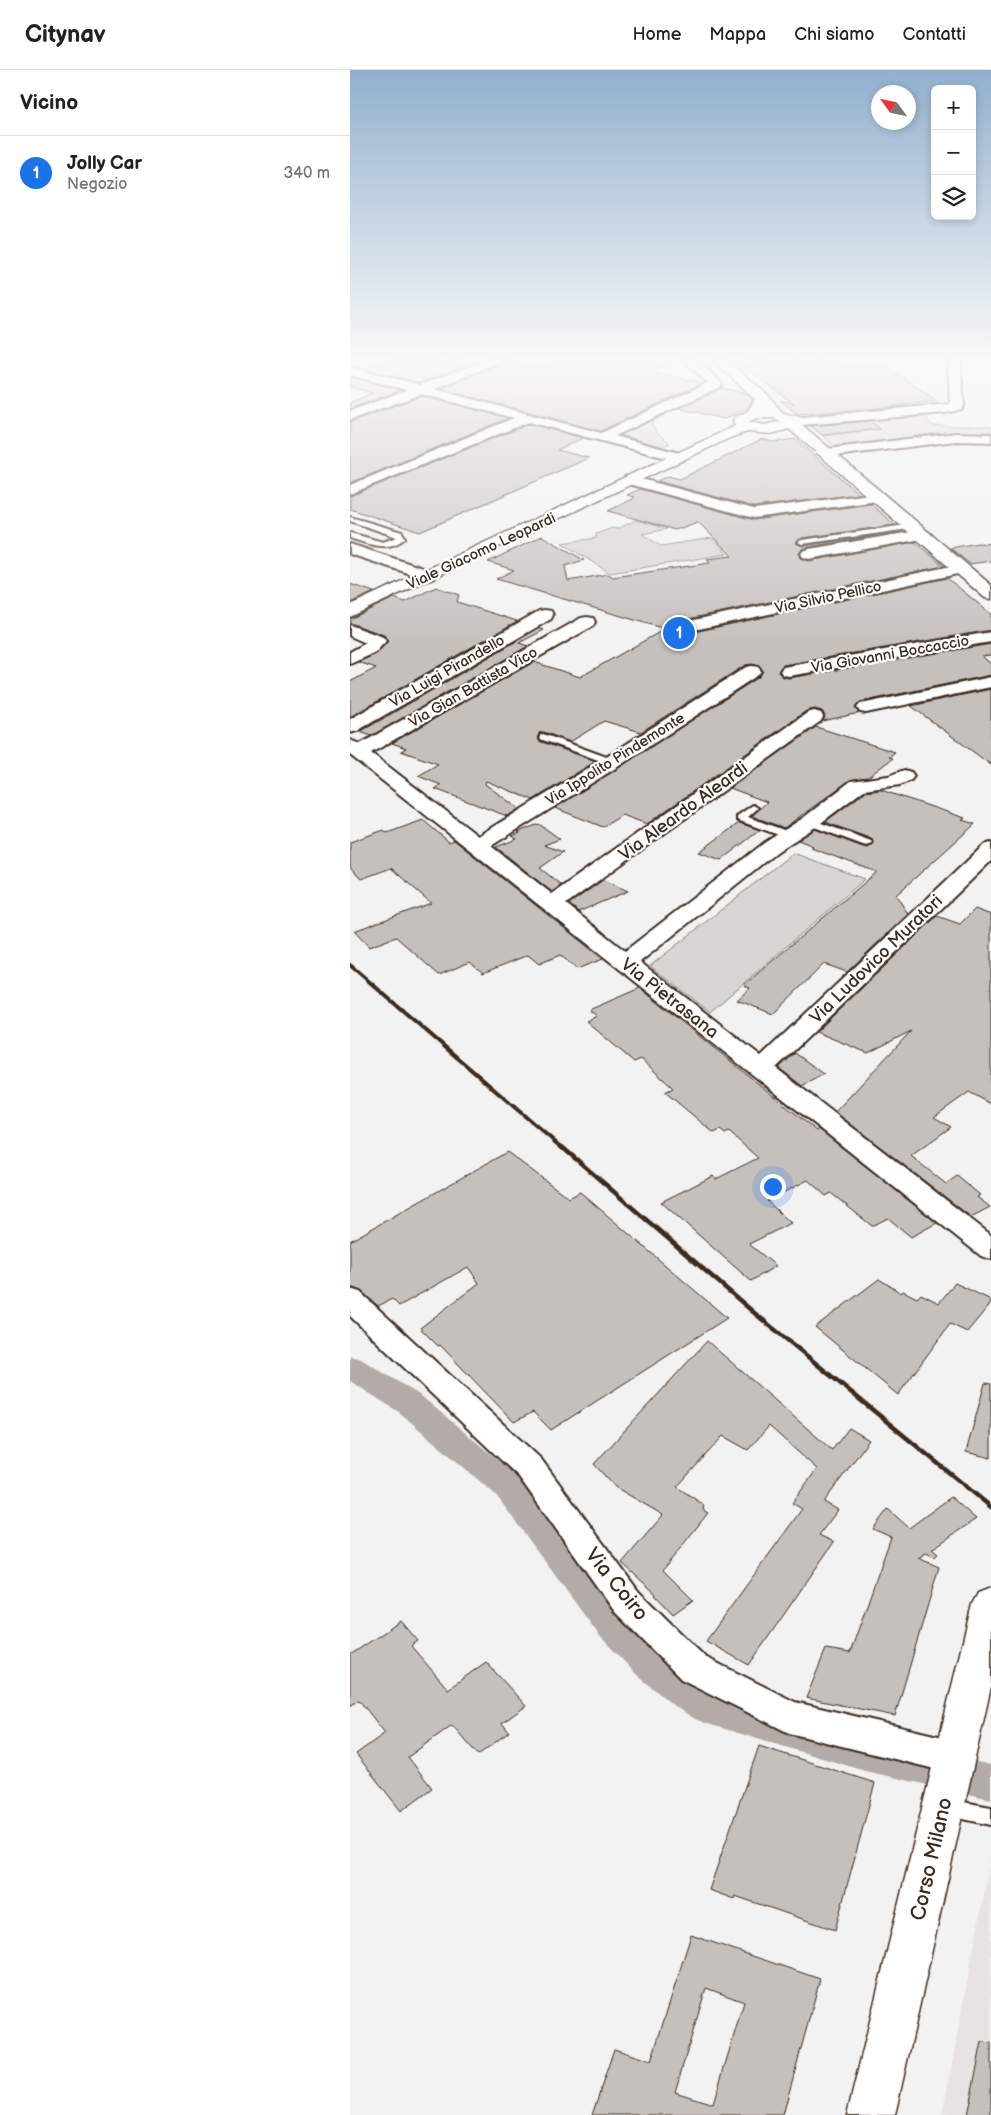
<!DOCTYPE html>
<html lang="it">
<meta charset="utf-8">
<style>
body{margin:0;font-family:"Balsamiq Sans",sans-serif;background:#f6f6f6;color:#222}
.controls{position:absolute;right:15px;top:15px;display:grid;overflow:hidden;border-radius:8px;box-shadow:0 2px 8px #0003}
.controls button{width:45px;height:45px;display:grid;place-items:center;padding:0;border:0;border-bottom:1px solid #e0e0e0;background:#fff;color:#222;font:25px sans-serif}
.compass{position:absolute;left:521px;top:15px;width:45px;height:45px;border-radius:50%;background:#fff;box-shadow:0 2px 8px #0003;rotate:303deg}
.you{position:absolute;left:422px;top:1116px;width:18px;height:18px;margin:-12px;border:4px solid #fff;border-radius:50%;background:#1a73e8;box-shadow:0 0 0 8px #1a73e833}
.badge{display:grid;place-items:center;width:32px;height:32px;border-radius:50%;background:#1a73e8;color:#fff;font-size:16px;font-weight:700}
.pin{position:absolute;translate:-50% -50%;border:2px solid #fff;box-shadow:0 1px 5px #0006}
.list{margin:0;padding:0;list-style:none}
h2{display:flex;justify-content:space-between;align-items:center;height:65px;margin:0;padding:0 20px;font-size:21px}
h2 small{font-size:16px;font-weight:400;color:#767676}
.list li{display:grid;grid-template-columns:32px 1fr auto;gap:15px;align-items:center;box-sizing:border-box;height:75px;padding:0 20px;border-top:1px solid #e0e0e0}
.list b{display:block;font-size:19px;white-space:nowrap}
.list p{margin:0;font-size:16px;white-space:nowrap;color:#767676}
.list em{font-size:16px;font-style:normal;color:#767676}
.icon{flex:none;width:28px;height:28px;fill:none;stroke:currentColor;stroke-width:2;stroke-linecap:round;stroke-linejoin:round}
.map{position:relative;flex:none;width:641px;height:2045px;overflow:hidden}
header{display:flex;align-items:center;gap:30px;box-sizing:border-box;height:70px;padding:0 25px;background:#fff;border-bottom:1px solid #e0e0e0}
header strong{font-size:24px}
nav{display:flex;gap:28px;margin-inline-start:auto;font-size:18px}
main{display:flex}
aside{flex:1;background:#fff}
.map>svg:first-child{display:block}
.built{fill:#e6e3e2}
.green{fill:#d8d5d2;stroke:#8a8078}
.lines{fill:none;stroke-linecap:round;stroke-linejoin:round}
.canal{fill:#b2aba7;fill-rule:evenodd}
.building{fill:#c6c0bd;stroke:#3b2a1e;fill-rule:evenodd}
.lane-casing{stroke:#3b2a1e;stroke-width:4}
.street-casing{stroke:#3b2a1e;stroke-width:4}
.secondary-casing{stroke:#3b2a1e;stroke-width:3}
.lane{fill:#fff;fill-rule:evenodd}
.street{fill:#fff;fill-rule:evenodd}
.secondary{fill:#fff;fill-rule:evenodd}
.rail-far1{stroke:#3b2a1e;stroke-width:4}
.rail{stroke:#3b2a1e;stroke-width:4.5}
.labels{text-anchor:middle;stroke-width:4.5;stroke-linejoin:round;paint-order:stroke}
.far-street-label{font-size:15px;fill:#3b2a1e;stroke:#fff}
.street-label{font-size:18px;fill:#3b2a1e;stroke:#fff}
.near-street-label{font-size:21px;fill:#3b2a1e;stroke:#fff}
</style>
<header>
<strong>Citynav</strong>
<nav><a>Home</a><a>Mappa</a><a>Chi siamo</a><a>Contatti</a></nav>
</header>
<main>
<aside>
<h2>Vicino<small></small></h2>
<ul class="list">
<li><span class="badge">1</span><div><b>Jolly Car</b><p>Negozio</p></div><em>340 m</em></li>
</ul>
</aside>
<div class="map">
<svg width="641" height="2045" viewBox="0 0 641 2045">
<rect width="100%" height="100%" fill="#f3f2f2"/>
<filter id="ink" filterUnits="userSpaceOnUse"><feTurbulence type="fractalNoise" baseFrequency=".02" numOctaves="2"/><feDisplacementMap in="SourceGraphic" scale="10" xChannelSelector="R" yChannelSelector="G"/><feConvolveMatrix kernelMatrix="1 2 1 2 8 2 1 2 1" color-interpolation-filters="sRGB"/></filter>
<g filter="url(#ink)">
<path class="built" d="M641,1787V2045H592Z"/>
<path class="green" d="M368,315L374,316L324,339L301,353L308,364L319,372V374L312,376L263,364Z
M573,343L582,356H637L641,357V365L602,363L489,380L473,366L520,360L506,348Z
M286,450L317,459L292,464L311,476L362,468L377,484L260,503L212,473L246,468V464L262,458L267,459Z
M443,783L515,809L360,942L300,896Z"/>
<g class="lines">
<path class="canal" d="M0,1286L11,1289L71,1326L168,1407L273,1545L310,1582L350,1614L367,1625L515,1667L641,1695V1729L515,1701L358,1654L345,1649L324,1636L286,1604L249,1565L146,1425L49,1342L0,1311Z"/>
</g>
<path class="building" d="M36,290H115L128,291L70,313L15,299Z
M208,290H327L301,302L353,313L250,361L90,319L153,293L192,296Z
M386,290H488L489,294L536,296L587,331L520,339L447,344L430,330L444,334Z
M0,307L51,320L0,339V333L22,323L0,317Z
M372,318L395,323L403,329L397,338L374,349L329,338Z
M71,326L158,348L0,413V352Z
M520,351L530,359L472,365L461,356Z
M179,354L233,368L207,380L239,388L70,462L0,439V426Z
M412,369L423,372L445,369L509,424L404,437L307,411L318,406L330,409Z
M290,419L404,450L521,434L545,455L452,468L446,473L452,476L542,463L458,477L452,479L449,483L451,488L459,491L565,472L594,496L338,549L334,554L338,561L344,562L597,508L641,544V560L433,595L428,602L433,607L439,608L641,574V585L632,586L641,594V605L510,632L505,638L509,643L473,651L475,646L472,641L465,639L456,641L297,754L272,745L253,757L205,738L409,607L413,601L410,596L402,594L395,595L291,662L254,651L220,672L194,662L189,663V671L246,691L183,730L136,711L135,714L169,739L157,746L85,719L91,715L68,706L88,694L51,681L56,678L42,673L184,592L230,607L315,559L146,509L164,500L138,492L192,466L234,490L215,496L218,511L258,504L263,507L360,493L357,489L382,486L348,452L325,460L258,441L283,429L284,427L277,425Z
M628,473L641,474V491L620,494L600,478Z
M0,514L24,522L0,533Z
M86,517L109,525L107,532L167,551L0,647V612L26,598L8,592L26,584L38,571L34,565L0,553V549L44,528L55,532Z
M189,558L194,560L169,573L178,576L21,666L10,662Z
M641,619V695L561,636Z
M466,657L545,682L539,687L543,688L518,707L500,710L434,758L402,746L417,732L380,718Z
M531,720L615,748L612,750L625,754L546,825L558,844L497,902L474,894L423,944L387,930L400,918L394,915L527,802L461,778L463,776L448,770L465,759L513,777L518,778L523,775L522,769L475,752L515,722Z
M73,750L99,772L104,770L253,889L227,899L210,885L189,894L178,885L133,903L120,892L89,905L46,867L19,877L4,861L81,833L41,798L11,809L0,798V772L34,760L37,763Z
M389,753L410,760L371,790L349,782Z
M189,754L210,769L194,775L213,782L190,798L211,815L202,822L146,777L167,769L162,766L170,763L168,762Z
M253,810L278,821L228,842L219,834Z
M625,839L641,845V1034L619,1022L584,1047L601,1057L561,1086L596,1114L607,1106L630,1125L627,1127L640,1137L621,1147L485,1042L561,961L518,983L466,962L587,846L610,854Z
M290,918L467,1061L469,1059L587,1153L561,1167L538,1148L522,1156L481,1123L476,1126L458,1110L417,1131L441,1153L399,1174L426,1196L401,1211L311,1132L363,1106L366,1109L408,1088L379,1062L375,1064L370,1060L364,1063L315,1022L323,1018L291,989L284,992L236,951L247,946L239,940Z
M445,983L474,1004L452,1016L429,998Z
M157,1082L219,1128L230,1122L377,1248L201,1360L183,1342L164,1352L90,1275L88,1276L70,1258L129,1213L118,1197L49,1236L42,1229L28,1236L11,1221L0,1217V1171Z
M529,1209L551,1223L553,1221L567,1228L571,1224L589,1233L605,1213L641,1230V1233L617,1262L600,1254L548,1325L465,1257Z
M357,1271L482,1380L499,1358L519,1370L474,1432L488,1440L469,1465L484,1472L399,1595L356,1571L452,1439L442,1433L467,1399L419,1356L398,1380L373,1366L327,1417L354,1435L353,1440L358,1443L313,1500L343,1530L323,1544L305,1525L306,1524L272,1493L313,1445L265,1417L244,1394Z
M635,1313L641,1314V1388L616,1382Z
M601,1427L626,1449L582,1479L588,1484L585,1487L576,1483L568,1488L589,1497L545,1646L456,1628L476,1579L500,1583L541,1467L523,1459L538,1439L559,1458Z
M51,1551L68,1571L61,1576L98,1619L136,1592L176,1636L152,1653L159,1662L128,1685L102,1655L58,1687L82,1718L51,1741L6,1684L35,1663L9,1630L0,1636V1585Z
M409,1676L525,1713L485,1860L385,1826L384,1829L359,1820Z
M341,1865L470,1909L433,2045H242L264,1979L301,1991ZM356,1918L394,1932L363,2034L325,2022Z
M632,1972L641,1973V2045H617Z"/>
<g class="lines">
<defs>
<path id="lane" d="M0,447L52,462L55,468C39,483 18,474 0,468V463L33,472L47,467L0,451Z
M563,454L567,456L566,458L452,474L448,472L452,470Z
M193,664L265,690L267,692L265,694H259L190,669V665Z
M403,735L408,738L398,747L442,763L443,765L442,767H434L387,750V746Z
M460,749L521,771L522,773L517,776L513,775L456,754L455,752Z
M597,1729L641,1737V1755L590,1744L588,1738L590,1732Z"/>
<path id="street" d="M137,290H155L84,319L251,363L358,313L334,290H348L372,314L370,317L265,366L333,384L335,387L333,390L328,391L179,352L0,424V415L164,348L71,324L0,350V341L57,320L0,305V297L70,315Z
M598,290H610L614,336L612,339L596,343L452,355L433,352L431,349L438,345L452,347L600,334Z
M606,363L641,364V372L606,371L477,387L470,383L477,379Z
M280,406L404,439L528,423L533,424L535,427L533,430L528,431L404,448L275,413L273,410L275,407Z
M573,460L578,462L581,465L578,468L459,489L453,487L451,484L453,481L459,479Z
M0,474L85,502L87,505L85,508L79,510L0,484Z
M611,494L617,496L619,499L617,502L344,560L338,559L336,555L338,551L344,550Z
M195,540L201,541L203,545L201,549L7,661L0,663V649L189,541Z
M237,547L243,548L245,552L243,556L21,683L128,766L255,688L396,597L402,596L408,597L411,601L408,605L269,696L141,776L202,824L457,643L464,641L471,643L473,647L471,651L216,834L275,881L414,773L453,748L501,711L538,706L554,700L561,702L564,706L561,710L550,715L514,720L467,756L428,781L290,892L411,986L634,775L641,773V791L426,998L641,1165V1189L631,1186L0,685V670L10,674L231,548Z
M0,555L33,567L36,571L25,583L0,594V582L16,573L0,566Z
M641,562V572L439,606L433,605L430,601L433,597L439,596Z
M641,607V617L516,643L510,642L507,638L510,634L516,633Z
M0,1219L10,1222L191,1389L289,1522L355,1587L445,1632L605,1670L618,1675L623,1687L618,1699L605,1704L439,1663L331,1609L265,1542L169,1407L0,1246Z"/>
<path id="secondary" d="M362,290H377L418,325L432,342L443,346L445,351L451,354L641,515V529L635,528L439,359L421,364L398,362L382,367L0,547V535L385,356L383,350L385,347L398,341L405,329ZM406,348H423L431,351L415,355L398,352Z
M641,1518V1617L545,2045H497L622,1534L628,1523Z"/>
</defs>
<use href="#lane" class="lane-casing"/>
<use href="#street" class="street-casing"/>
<use href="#secondary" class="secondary-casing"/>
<use href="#lane" class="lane"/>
<use href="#street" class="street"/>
<use href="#secondary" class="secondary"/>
<path class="rail-far1" d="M0,895L213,1079"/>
<path class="rail" d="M212,1077L402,1241L641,1437"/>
</g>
</g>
<linearGradient id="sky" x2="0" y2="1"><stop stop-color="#92b0ce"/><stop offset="0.5" stop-color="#faf9f9"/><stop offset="1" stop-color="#faf9f9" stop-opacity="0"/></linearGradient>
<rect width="641" height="577" fill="url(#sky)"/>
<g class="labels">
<g class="far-street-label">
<text transform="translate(131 481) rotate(-25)" y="5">Viale Giacomo Leopardi</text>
<text transform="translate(478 527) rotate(-12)" y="5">Via Silvio Pellico</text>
<text transform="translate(540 584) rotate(-10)" y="5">Via Giovanni Boccaccio</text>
<text transform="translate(97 601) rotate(-30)" y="5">Via Luigi Pirandello</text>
<text transform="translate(123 617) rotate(-30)" y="5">Via Gian Battista Vico</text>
<text transform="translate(265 689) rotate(-32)" y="5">Via Ippolito Pindemonte</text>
</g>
<g class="street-label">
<text transform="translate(333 741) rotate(-36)" y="6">Via Aleardo Aleardi</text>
<text transform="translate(526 889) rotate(-44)" y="6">Via Ludovico Muratori</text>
<text transform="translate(320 928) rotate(38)" y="6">Via Pietrasana</text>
</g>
<g class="near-street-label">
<text transform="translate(267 1514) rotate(51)" y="7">Via Coiro</text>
<text transform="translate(581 1789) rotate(-77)" y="7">Corso Milano</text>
</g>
</g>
</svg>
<div class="controls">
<button>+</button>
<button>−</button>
<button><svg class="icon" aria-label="layers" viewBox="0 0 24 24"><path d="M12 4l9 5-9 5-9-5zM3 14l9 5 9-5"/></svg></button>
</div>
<svg class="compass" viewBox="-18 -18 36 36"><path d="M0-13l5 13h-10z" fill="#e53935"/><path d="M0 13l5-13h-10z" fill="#767676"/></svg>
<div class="you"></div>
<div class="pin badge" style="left:329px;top:563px">1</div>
</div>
</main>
